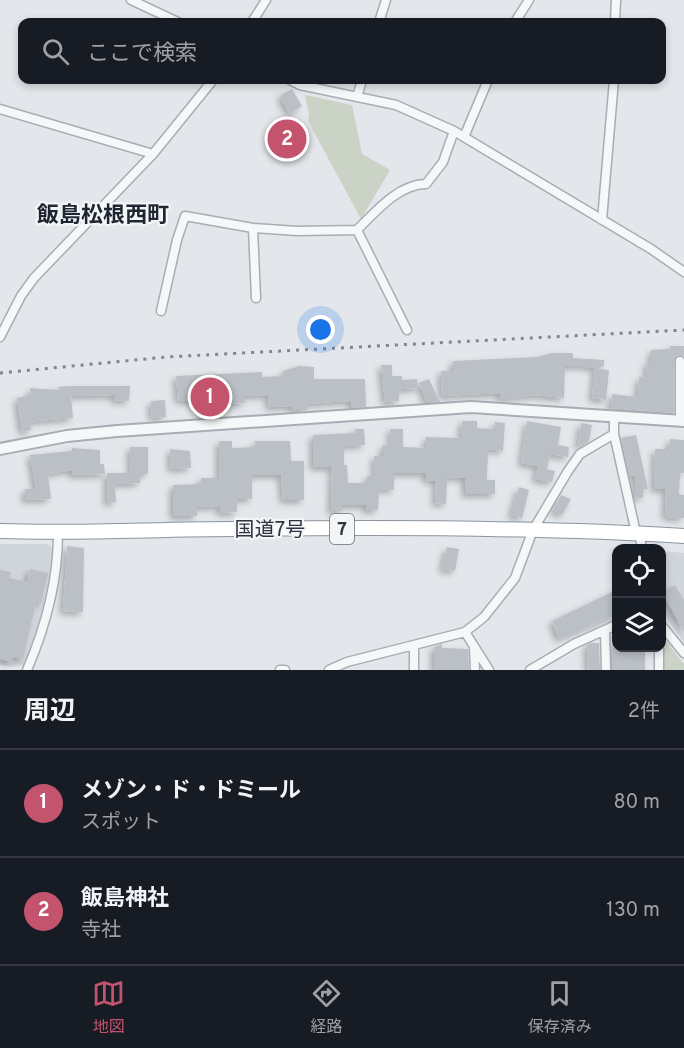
<!DOCTYPE html>
<html lang="ja">
<meta charset="utf-8">
<style>
body{margin:0;font-family:Overpass,"Noto Sans JP",sans-serif;background:#20242c;color:#f1f3f6}
.controls{position:absolute;right:18px;bottom:18px;display:grid;overflow:hidden;border-radius:12px;box-shadow:0 3px 9px #0003}
.controls button{width:54px;height:54px;display:grid;place-items:center;padding:0;border:0;border-bottom:2px solid #363941;background:#171b24;color:#f1f3f6;font:30px sans-serif}
.you{position:absolute;left:321px;top:330px;width:21px;height:21px;margin:-15px;border:4px solid #fff;border-radius:50%;background:#1a73e8;box-shadow:0 0 0 9px #1a73e833}
.badge{display:grid;place-items:center;width:39px;height:39px;border-radius:50%;background:#c4536e;color:#fff;font-size:20px;font-weight:700}
.pin{position:absolute;translate:-50% -50%;border:3px solid #fff;box-shadow:0 2px 6px #0006}
.list{margin:0;padding:0;list-style:none}
h2{display:flex;justify-content:space-between;align-items:center;height:78px;margin:0;padding:0 24px;font-size:26px}
h2 small{font-size:20px;font-weight:400;color:#9ea1a6}
.list li{display:grid;grid-template-columns:39px 1fr auto;gap:18px;align-items:center;box-sizing:border-box;height:108px;padding:0 24px;border-top:2px solid #363941}
.list b{display:block;font-size:22px;white-space:nowrap}
.list p{margin:0;font-size:20px;white-space:nowrap;color:#9ea1a6}
.list em{font-size:20px;font-style:normal;color:#9ea1a6}
.icon{flex:none;width:33px;height:33px;fill:none;stroke:currentColor;stroke-width:2;stroke-linecap:round;stroke-linejoin:round}
.map{position:relative;flex:none;width:684px;height:670px;overflow:hidden}
.search{position:absolute;background:#171b24;box-shadow:0 3px 9px #0003;left:18px;right:18px;top:18px;height:66px;display:flex;align-items:center;gap:15px;box-sizing:border-box;padding:0 21px;border-radius:12px;color:#9ea1a6;font-size:22px}
.sheet{height:294px;background:#171b24}
nav{display:flex;justify-content:space-around;align-items:center;box-sizing:border-box;height:84px;border-top:2px solid #363941;background:#171b24;font-size:16px;color:#9ea1a6}
nav a{display:grid;justify-items:center;gap:3px}
nav .on{color:#c4536e}
.map>svg:first-child{display:block}
.built{fill:#d1d6dc}
.green{fill:#cad3c5}
.building{fill:#bbc0c6;filter:url(#shadow)}
.lines{fill:none;stroke-linecap:round;stroke-linejoin:round}
.minor-casing{stroke:#a8adb4;stroke-width:11}
.tertiary-casing{stroke:#a8adb4;stroke-width:14}
.trunk-casing{stroke:#8b959f;stroke-width:16}
.minor{stroke:#f5f7f8;stroke-width:8}
.tertiary{stroke:#f5f7f8;stroke-width:10}
.trunk{stroke:#fff;stroke-width:14}
.rail{stroke:#7e8792;stroke-width:3;stroke-dasharray:3 6;stroke-linecap:butt}
.labels{text-anchor:middle;stroke-width:4.5;stroke-linejoin:round;paint-order:stroke}
.shield{fill:#f3f5f7;stroke:#686f78;stroke-width:1.5}
.shield-label{font-size:18px;font-weight:bold;fill:#2c3541}
.street-label{font-size:20px;fill:#2c3541;stroke:#f3f5f7}
.quarter-label{font-size:22px;font-weight:bold;fill:#1e2632;stroke:#f3f5f7}
</style>
<div class="map">
<svg width="684" height="670" viewBox="0 0 684 670">
<defs>
<filter id="shadow"><feDropShadow dx="-3.5" dy="3.5" stdDeviation="3" flood-color="#0004"/></filter>
</defs>
<rect width="100%" height="100%" fill="#e3e6ea"/>
<path class="built" d="M0,544H48L54,549L48,599L36,641L24,665L13,667L0,665Z
M662,551L684,553V643L667,619L662,603Z"/>
<path class="green" d="M305,95L352,105L362,154L390,170L361,219L308,121L309,114Z
M662,636L684,664V670H662Z"/>
<path class="building" d="M292,89L302,106L290,114L280,96Z
M670,346H684V356L677,355L674,360V413L611,408L612,394L638,397L639,377L646,378L647,362L651,363V350L670,349Z
M552,353H573V358L604,360V366L597,369L609,370L606,400L592,398L595,368L585,366H565L564,398L536,395L500,399V393L442,396L441,371H453V361L537,357Z
M381,365H392V376H402V380L417,379L418,388L402,389L399,391V401L385,402Z
M299,366L314,367V379H365L366,407L351,408V401L332,402L307,404V410H292V406L269,407L268,395L245,396V403L218,404V415H203L202,402L178,400L176,376L262,372V377L283,376V371Z
M429,379L437,396L440,402H427L419,383Z
M70,386H130L129,401L114,400V395L71,396L73,418L36,421L30,424L31,430L22,432L17,398L31,395L30,388L59,390L58,387Z
M165,400L166,417L152,418L151,401Z
M462,421H477V428L494,429L495,422L505,423L503,451L488,449L487,480H495V494H465V478L447,477L446,504L435,503L436,481L426,480V473H394V490L379,489L378,510H366V505H342V511H331L332,467H313V435L355,433V429H364L365,445L344,446V465H347L348,483H367V476H375L374,456H383V445L391,444L390,429H403V447L426,448V437L461,438Z
M527,421L561,427L558,445L569,447L568,457L550,454L547,469L555,471L552,482L535,479L538,466L521,463Z
M581,423L592,425L589,441L580,447L578,446Z
M636,435L648,489H643V498L635,497V475L630,476L621,438Z
M670,439L684,440V473H680L679,494L684,495V518L668,517L665,514L666,489H654L655,449H669Z
M219,441H232V448L255,447V441H290L291,461H304V500H283L281,475H252V499H237V512L220,513V506L197,507V516H173V485L201,484V478H219Z
M130,447H148V474H140V483L115,484L116,502L107,503V473H131Z
M72,448L100,450V464H104L105,474L72,475V470L48,474L51,499L25,500V489H36L30,455L72,451Z
M170,449L190,451L191,468L171,469Z
M519,487L529,490L522,518L511,515Z
M561,495L571,499L562,515L553,510Z
M67,546L84,548L83,612L63,611Z
M447,547L459,549L455,571L442,569Z
M30,569L48,573L41,603L36,602L23,659L13,657L12,662L0,659V570L11,572L9,578L27,582Z
M675,585L684,600V631L662,593Z
M616,590V615L559,639L552,621Z
M591,643H599L600,670H588L587,645Z
M612,643H616V648H638L639,651H645V670H612Z
M442,644V648L468,649L469,670H434V647Z"/>
<g class="lines">
<defs>
<path id="minor" d="M131,0L178,22
M252,22L266,0
M379,22L386,0
M515,22L529,0
M615,22L616,0
M290,80L300,85L396,105L454,131L651,249L684,272
M357,97L362,80
M0,109L153,154
M464,137L488,80
M602,220L614,80
M253,228L256,298
M357,230L407,330
M161,311L177,240L185,216L253,228L297,231L357,230C376,211 399,184 426,184L443,162L454,131
M0,337L21,296L34,278L153,154L213,80
M614,416V434L636,533
M680,420V361
M639,533L642,548
M662,626L684,653
M605,630L606,670
M465,632L489,670
M414,645V670
M659,648V670
M474,649L475,670
M27,670C46,626 58,582 58,533
M280,670H285
M329,670L347,662L465,632L484,617L515,578L533,530L568,471L580,454L614,434
M530,670L574,644L616,625"/>
<path id="tertiary" d="M0,449L67,436L117,431L471,407L684,421"/>
<path id="trunk" d="M0,531C79,534 157,529 236,529C385,527 535,527 684,536"/>
</defs>
<use href="#minor" class="minor-casing"/>
<use href="#tertiary" class="tertiary-casing"/>
<use href="#trunk" class="trunk-casing"/>
<use href="#minor" class="minor"/>
<use href="#tertiary" class="tertiary"/>
<use href="#trunk" class="trunk"/>
<path class="rail" d="M0,373L166,357L684,330"/>
</g>
<g class="labels">
<rect class="shield" x="330" y="514" width="24" height="30" rx="4.5"/>
<g class="shield-label">
<text x="342" y="535">7</text>
</g>
<g class="street-label">
<text x="270" y="536">国道7号</text>
</g>
<g class="quarter-label">
<text x="103" y="222">飯島松根西町</text>
</g>
</g>
</svg>
<div class="controls">
<button><svg class="icon" aria-label="locate" viewBox="0 0 24 24"><circle cx="12" cy="12" r="6"/><path d="M12 2v4M12 18v4M2 12h4M18 12h4"/></svg></button>
<button><svg class="icon" aria-label="layers" viewBox="0 0 24 24"><path d="M12 4l9 5-9 5-9-5zM3 14l9 5 9-5"/></svg></button>
</div>
<div class="you"></div>
<div class="pin badge" style="left:210px;top:397px">1</div>
<div class="pin badge" style="left:287px;top:139px">2</div>
<div class="search"><svg class="icon" aria-label="search" viewBox="0 0 24 24"><circle cx="10" cy="10" r="6"/><path d="M15 15l6 6"/></svg>ここで検索</div>
</div>
<section class="sheet">
<h2>周辺<small>2件</small></h2>
<ul class="list">
<li><span class="badge">1</span><div><b>メゾン・ド・ドミール</b><p>スポット</p></div><em>80 m</em></li>
<li><span class="badge">2</span><div><b>飯島神社</b><p>寺社</p></div><em>130 m</em></li>
</ul>
</section>
<nav>
<a class="on"><svg class="icon" aria-label="map" viewBox="0 0 24 24"><path d="M3 6l6-2 6 2 6-2v14l-6 2-6-2-6 2zM9 4v14M15 6v14"/></svg>地図</a>
<a><svg class="icon" aria-label="directions" viewBox="0 0 24 24"><path d="M12 3l9 9-9 9-9-9zM9 14v-3h6M13 9l2 2-2 2"/></svg>経路</a>
<a><svg class="icon" aria-label="saved" viewBox="0 0 24 24"><path d="M7 4h10v16l-5-4-5 4z"/></svg>保存済み</a>
</nav>
